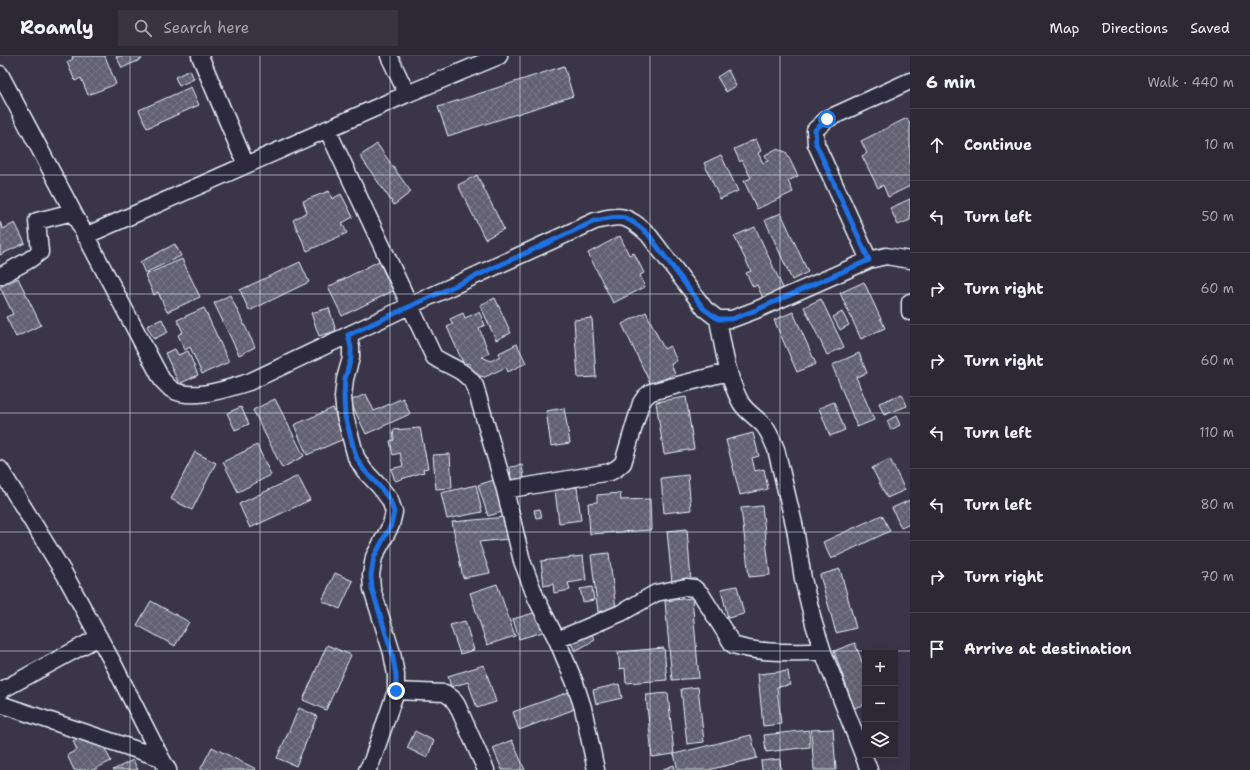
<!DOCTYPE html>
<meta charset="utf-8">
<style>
body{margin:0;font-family:"Shantell Sans",sans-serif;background:#383442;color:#f1f3f6}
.controls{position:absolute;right:12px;bottom:12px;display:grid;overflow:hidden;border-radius:0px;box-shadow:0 4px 16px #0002}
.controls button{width:36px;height:36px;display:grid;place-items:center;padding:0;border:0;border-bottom:1px solid #484451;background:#2c2836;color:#f1f3f6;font:20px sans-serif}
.stop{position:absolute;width:12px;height:12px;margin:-9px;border:3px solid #1a73e8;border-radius:50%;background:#fff}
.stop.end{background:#1a73e8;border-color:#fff;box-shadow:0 1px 4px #0008}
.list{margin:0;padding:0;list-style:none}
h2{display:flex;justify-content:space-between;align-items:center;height:52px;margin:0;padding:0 16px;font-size:17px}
h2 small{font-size:13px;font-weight:400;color:#a6a6ad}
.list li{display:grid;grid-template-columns:26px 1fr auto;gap:12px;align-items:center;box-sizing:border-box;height:72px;padding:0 16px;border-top:1px solid #484451}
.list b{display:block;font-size:15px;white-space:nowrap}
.list em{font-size:13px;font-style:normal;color:#a6a6ad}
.icon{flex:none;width:22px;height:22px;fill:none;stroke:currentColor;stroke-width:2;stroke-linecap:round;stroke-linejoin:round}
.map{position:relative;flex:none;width:910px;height:714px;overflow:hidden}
header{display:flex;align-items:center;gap:24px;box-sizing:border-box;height:56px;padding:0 20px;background:#2c2836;border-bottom:1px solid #484451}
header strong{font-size:19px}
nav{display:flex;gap:22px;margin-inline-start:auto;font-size:14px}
.search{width:280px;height:36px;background:#383442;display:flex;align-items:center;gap:10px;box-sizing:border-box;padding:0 14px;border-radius:0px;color:#a6a6ad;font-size:15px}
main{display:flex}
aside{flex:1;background:#2c2836}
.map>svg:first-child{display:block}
.building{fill:url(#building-cross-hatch);stroke:#e8f1f8}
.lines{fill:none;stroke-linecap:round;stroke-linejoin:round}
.minor-casing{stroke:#e8f1f8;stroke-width:19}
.minor{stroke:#2f2a3d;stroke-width:16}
.route{stroke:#1a73e8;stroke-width:5}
.grid{fill:none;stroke:#e8f1f8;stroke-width:1;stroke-opacity:0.55}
</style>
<header>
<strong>Roamly</strong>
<div class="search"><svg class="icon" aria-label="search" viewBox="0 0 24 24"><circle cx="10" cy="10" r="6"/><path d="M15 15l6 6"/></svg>Search here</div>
<nav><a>Map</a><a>Directions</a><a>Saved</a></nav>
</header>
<main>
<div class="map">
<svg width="910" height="714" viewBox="0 0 910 714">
<defs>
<pattern id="building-cross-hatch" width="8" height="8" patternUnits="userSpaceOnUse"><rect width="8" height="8" fill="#636171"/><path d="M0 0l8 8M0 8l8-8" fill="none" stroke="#797886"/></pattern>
</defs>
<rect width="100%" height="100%" fill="#3a3648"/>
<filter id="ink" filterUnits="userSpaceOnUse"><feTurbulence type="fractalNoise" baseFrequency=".025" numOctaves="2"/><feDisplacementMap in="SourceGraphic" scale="8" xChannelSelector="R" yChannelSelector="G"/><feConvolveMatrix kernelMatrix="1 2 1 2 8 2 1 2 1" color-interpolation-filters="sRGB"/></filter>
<g filter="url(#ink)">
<path class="building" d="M72,0H105L116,28L88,39L81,22L75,25L67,6L73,3Z
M116,0H140L142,3L122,12Z
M564,10L573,40L448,80L438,51Z
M190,14L194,23L179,30L175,21Z
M728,14L736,30L726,36L717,21Z
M191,31L199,49L147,72L139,54Z
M907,62L910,68V130L888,141L883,129L878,132L862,100L867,97L861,85Z
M756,83L761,95L758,97L763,107L768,105L765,99L776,93L786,96L798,120L788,125L793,136L757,153L744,125L751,122L742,104L740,106L734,93Z
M377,88L411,136L394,149L360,100Z
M721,99L738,135L720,143L704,107Z
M477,119L504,173L485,183L458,129Z
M329,135L332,143L341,138L353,161L342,167L347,177L307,195L293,164L307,156L303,145Z
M910,143V164L898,169L890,152Z
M781,157L808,216L792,224L765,164Z
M0,166L3,173L15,167L25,187L0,199Z
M755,171L783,232L763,242L757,229L753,231L746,217L751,215L734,180Z
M620,180L629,199L634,197L644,217L640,219L645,231L613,247L588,197Z
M175,188L181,200L145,217L140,206Z
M182,203L200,241L167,256L158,236L154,239L145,219Z
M379,205L393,235L342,260L328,231Z
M300,206L309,226L249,255L240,234Z
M18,222L41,269L16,281L6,261L13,258L0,231Z
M864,226L885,272L861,283L840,237Z
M230,239L255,291L239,299L214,247Z
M495,242L511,277L496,284L480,249Z
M821,243L844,291L827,299L804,251Z
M204,252L229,306L202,318L190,291L185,294L178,279L183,276L177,264Z
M329,252L336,275L319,280L311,257Z
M479,256L485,269L479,272L489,297L482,301L491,305L500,300L499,297L517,288L526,307L508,316L506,311L485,321L474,319L469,307L464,309L447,271L453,268L450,263L463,257L465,262Z
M646,256L664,293L670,290L677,305L671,308L675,318L651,329L622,268Z
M793,256L816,308L797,316L774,264Z
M842,256L849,269L840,274L833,261Z
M592,262L596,321L578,322L574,264Z
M162,263L168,276L154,283L147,270Z
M175,293L178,299L188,295L198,319L179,328L165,297Z
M859,297L867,317L856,321L874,364L857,371L832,309Z
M366,338L374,355L403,342L410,358L366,378L350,345Z
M902,338L907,350L884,359L879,347Z
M686,341L694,393L664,398L656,346Z
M275,343L304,400L282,412L253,354Z
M834,346L845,374L830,380L819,352Z
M241,351L249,368L235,374L227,357Z
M333,352L346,382L307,399L294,369Z
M564,352L570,387L551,390L546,355Z
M896,360L900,369L891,374L887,365Z
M420,372L428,412L423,413L424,416L395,425L391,413L403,410L400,397L393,399L390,385L394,384L393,374Z
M753,377L759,400L752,402L755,415L764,413L768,433L740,439L726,384Z
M257,389L271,419L238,436L223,406Z
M195,396L216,407L192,454L171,443Z
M450,398L452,432L436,433L433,399Z
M890,403L905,434L887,442L872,412Z
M522,409L524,422L511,424L510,411Z
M688,419L691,454L664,457L661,422Z
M298,420L310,444L250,472L239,448Z
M497,423L506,455L488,460L478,429Z
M476,429L482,456L447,463L441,437Z
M577,431L581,464L559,467L555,434Z
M620,437L621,444L650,443L651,474L590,478L588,447L597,446V439Z
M910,444V468L901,472L892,452Z
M762,450L770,519L749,521L741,452Z
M540,453L542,461L536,462L534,454Z
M882,459L890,475L831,503L823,486Z
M506,461L508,483L479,486L490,517L463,522L452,466Z
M687,473L691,525L672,527L667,475Z
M609,497L616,553L598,556L591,499Z
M583,500L586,524L568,527L570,534L554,537L553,528L544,530L541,505Z
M840,513L856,572L836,577L820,519Z
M335,517L353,525L340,553L322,545Z
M497,528L515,580L487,589L470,537Z
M737,530L744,558L728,562L721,533Z
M592,531L594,544L583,546L580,533Z
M692,542L699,622L672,624L665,545Z
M151,545L189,566L175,590L137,569Z
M537,556L543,576L519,583L513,563Z
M465,565L474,594L460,598L450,569Z
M588,573L595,584L575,595L569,584Z
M855,587L865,614V648L854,652L834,595Z
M327,589L351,599L326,654L303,644Z
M664,592L667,624L626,627L625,612L620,613L618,596Z
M484,609L496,646L477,652L468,626L451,631L448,620Z
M788,615L790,629L777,631L781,668L763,670L758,618Z
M619,628L622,642L596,648L593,634Z
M698,631L704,686L687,688L681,633Z
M569,636L575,653L519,674L513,656Z
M668,637L674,698L652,701L646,639Z
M299,652L317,660L296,710L277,702Z
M833,673L836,714H814L811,674Z
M809,674L810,691L766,696L764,679Z
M415,675L434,685L427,702L407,692Z
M86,679L90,687L100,683L111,705L93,714H74L67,699L77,694L73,685Z
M751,679L757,702L708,714H678L674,698Z
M512,684L525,714H502L493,692Z
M212,691L256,713L255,714H200Z
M780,703L781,714H762L761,705Z
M133,704L138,714H113Z
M674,709L675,714H661Z"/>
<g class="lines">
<defs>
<path id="minor" d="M200,0L246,109
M389,0L407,38
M0,18L162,324C165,327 168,330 171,333C191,346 229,332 249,326L409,250L595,165C622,158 627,159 648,178L705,253L718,263H732L756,254L869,204L886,200L910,204
M327,73L434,301C449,311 466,314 475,330L505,434L522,505L536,542L557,584L575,627L583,652L596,714
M85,180L407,38L499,0
M869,204L816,88L815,74L827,63L910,25
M0,220L29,204L40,196L37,165L73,156
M910,246V256
M718,263C723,291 727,321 741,347C747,357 758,362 765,371C770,378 773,386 776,393L795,472L803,523L814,568L823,596L869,714
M348,279L351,291V302L345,323L343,341L345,360L356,401L364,414L380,431L390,444L394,456L391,469L374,501L371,519L372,533L392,597L396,619V635L372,705L367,714
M0,413L65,519L114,609L161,702L168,714
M505,434L610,416L616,413L623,407L641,347L645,341L651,336L728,316
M557,584L621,557L656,537L686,531L694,532L701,538L733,589C761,598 793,596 823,596
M0,635L99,581
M396,635L445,637L452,642L457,649L486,714
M0,648L161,702"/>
</defs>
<use href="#minor" class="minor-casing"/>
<use href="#minor" class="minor"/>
</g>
</g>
<g class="lines" filter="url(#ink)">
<path class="route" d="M396,635V619L392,597L372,533L371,519L374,501L391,469L394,456L390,444L380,431L364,414L356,401L345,360L344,341L345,323L351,302V291L348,279L595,165C622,158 627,159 648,178L704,253L718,263H732L756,254L869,204L816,88L815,74L827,63"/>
</g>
<path class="grid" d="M130,0V714M260,0V714M390,0V714M520,0V714M650,0V714M780,0V714M0,119H910M0,238H910M0,357H910M0,476H910M0,595H910"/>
</svg>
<div class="controls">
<button>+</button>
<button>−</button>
<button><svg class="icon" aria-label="layers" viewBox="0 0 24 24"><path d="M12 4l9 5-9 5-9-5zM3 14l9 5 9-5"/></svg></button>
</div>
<div class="stop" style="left:827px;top:63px"></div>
<div class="stop end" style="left:396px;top:635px"></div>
</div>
<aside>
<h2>6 min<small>Walk · 440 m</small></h2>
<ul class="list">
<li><svg class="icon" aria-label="ahead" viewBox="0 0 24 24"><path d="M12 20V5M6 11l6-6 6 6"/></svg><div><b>Continue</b></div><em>10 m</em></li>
<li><svg class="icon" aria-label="left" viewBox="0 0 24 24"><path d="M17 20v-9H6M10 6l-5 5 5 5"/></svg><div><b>Turn left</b></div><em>50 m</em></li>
<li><svg class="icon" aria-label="right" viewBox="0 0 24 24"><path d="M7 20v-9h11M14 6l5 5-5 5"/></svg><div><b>Turn right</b></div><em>60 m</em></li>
<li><svg class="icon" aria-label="right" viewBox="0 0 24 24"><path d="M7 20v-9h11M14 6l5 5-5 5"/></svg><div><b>Turn right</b></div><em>60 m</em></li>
<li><svg class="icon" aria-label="left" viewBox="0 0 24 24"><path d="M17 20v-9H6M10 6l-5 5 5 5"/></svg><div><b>Turn left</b></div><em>110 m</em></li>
<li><svg class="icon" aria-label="left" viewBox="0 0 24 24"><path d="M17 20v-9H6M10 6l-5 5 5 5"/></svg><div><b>Turn left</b></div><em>80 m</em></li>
<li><svg class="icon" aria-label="right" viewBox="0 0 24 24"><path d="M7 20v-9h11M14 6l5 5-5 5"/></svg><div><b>Turn right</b></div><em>70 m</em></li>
<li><svg class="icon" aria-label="arrive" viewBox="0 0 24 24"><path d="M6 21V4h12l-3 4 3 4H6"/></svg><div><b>Arrive at destination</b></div></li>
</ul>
</aside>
</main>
